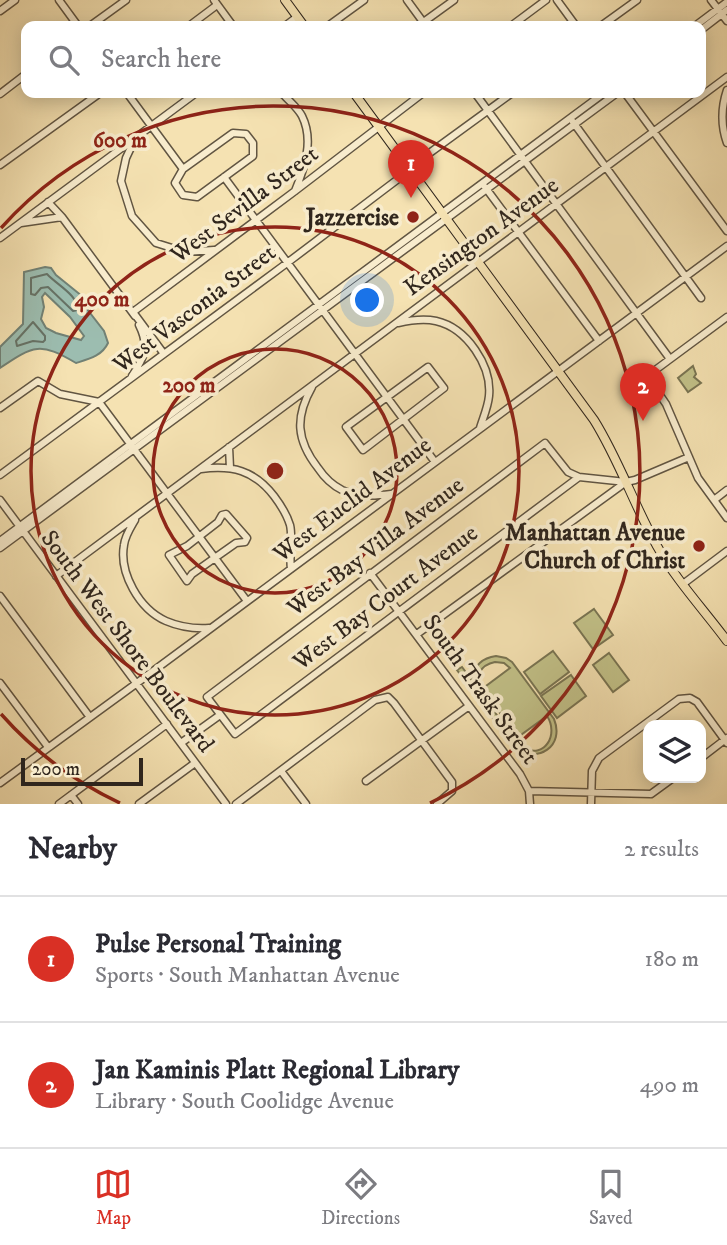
<!DOCTYPE html>
<meta charset="utf-8">
<style>
body{margin:0;font-family:"IM FELL DW Pica",serif;background:#f2f2f3;color:#2b2b33}
.controls{position:absolute;right:21px;bottom:21px;display:grid;overflow:hidden;border-radius:14px;box-shadow:0 4px 18px #0003}
.controls button{width:63px;height:63px;display:grid;place-items:center;padding:0;border:0;border-bottom:2px solid #e1e1e2;background:#fff;color:#2b2b33;font:35px sans-serif}
.scale{position:absolute;left:21px;bottom:18px;width:122px;box-sizing:border-box;padding-left:7px;border:4px solid #30261d;border-top:0;font-size:19px;line-height:24px;white-space:nowrap;color:#30261d;-webkit-text-stroke:5px #f8eccd;paint-order:stroke}
.you{position:absolute;left:368px;top:301px;width:24px;height:24px;margin:-18px;border:5px solid #fff;border-radius:50%;background:#1a73e8;box-shadow:0 0 0 10px #1a73e833}
.badge{display:grid;place-items:center;width:46px;height:46px;border-radius:50%;background:#d93025;color:#fff;font-size:23px;font-weight:700}
.pin{position:absolute;translate:-50% -58px;filter:drop-shadow(0 2px 4px #0008)}
.pin::after{content:'';position:absolute;top:37px;width:24px;height:21px;background:inherit;clip-path:polygon(0 0,100% 0,50% 100%)}
.list{margin:0;padding:0;list-style:none}
h2{display:flex;justify-content:space-between;align-items:center;height:91px;margin:0;padding:0 28px;font-size:30px}
h2 small{font-size:23px;font-weight:400;color:#7c7c81}
.list li{display:grid;grid-template-columns:46px 1fr auto;gap:21px;align-items:center;box-sizing:border-box;height:126px;padding:0 28px;border-top:2px solid #e1e1e2}
.list b{display:block;font-size:26px;white-space:nowrap}
.list p{margin:0;font-size:23px;white-space:nowrap;color:#7c7c81}
.list em{font-size:23px;font-style:normal;color:#7c7c81}
.icon{flex:none;width:38px;height:38px;fill:none;stroke:currentColor;stroke-width:2;stroke-linecap:round;stroke-linejoin:round}
.map{position:relative;flex:none;width:727px;height:804px;overflow:hidden}
.search{position:absolute;background:#fff;box-shadow:0 4px 18px #0003;left:21px;right:21px;top:21px;height:77px;display:flex;align-items:center;gap:18px;box-sizing:border-box;padding:0 24px;border-radius:14px;color:#7c7c81;font-size:26px}
.sheet{height:343px;background:#fff}
nav{display:flex;justify-content:space-around;align-items:center;box-sizing:border-box;height:98px;border-top:2px solid #e1e1e2;background:#fff;font-size:19px;color:#7c7c81}
nav a{display:grid;justify-items:center;gap:4px}
nav .on{color:#d93025}
.map>svg:first-child{display:block}
.green{fill:#c2c188;stroke:#797452;stroke-width:2;fill-rule:evenodd}
.water{fill:#9cbdb0;stroke:#718175;stroke-width:2;fill-rule:evenodd}
.lines{fill:none;stroke-linecap:round;stroke-linejoin:round}
.shore{stroke:#667266;stroke-width:2}
.minor-casing{stroke:#615542;stroke-width:9}
.major-casing{stroke:#30261d;stroke-width:10}
.minor{stroke:#f8eccd;stroke-width:6}
.major{stroke:#f5e2b2;stroke-width:8}
.ring{fill:none;stroke:#8f2418;stroke-width:3.5}
.poi-dot{fill:#8f2418;stroke:#f8eccd;stroke-width:2.5}
.labels{text-anchor:middle;stroke-width:7;stroke-linejoin:round;paint-order:stroke}
.street-label{font-size:24px;fill:#30261d;stroke:#f8eccd}
.poi-label{font-size:24px;font-weight:bold;fill:#30261d;stroke:#f8eccd;text-anchor:end}
.centre{fill:#8f2418;stroke:#f8eccd;stroke-width:3.5}
.ring-label{font-size:21px;text-anchor:middle;font-weight:bold;fill:#8f2418;stroke:#f8eccd;stroke-width:7;stroke-linejoin:round;paint-order:stroke}
</style>
<div class="map">
<svg width="727" height="804" viewBox="0 0 727 804">
<rect width="100%" height="100%" fill="#f5e2b2"/>
<filter id="stains"><feTurbulence type="fractalNoise" baseFrequency=".00286" numOctaves="4"/><feColorMatrix values="0 0 0 0 .2 0 0 0 0 .09 0 0 0 0 .02 0 0 0 .5 -.17"/></filter>
<radialGradient id="worn" r=".72"><stop offset=".6" stop-color="#630" stop-opacity="0"/><stop offset="1" stop-color="#630" stop-opacity=".3"/></radialGradient>
<path class="green" d="M693,366L696,374L694,377L701,383L688,392L678,378Z
M594,609L613,635L593,649L574,623Z
M553,651L569,672L540,694L524,672Z
M609,653L629,680L613,692L593,665Z
M496,656L506,658L512,662L554,719C565,746 538,764 515,748L457,670L462,667L471,679C475,665 482,658 496,656ZM495,662L504,663L510,668L482,689L518,737L547,716C559,734 545,759 524,748C514,742 488,702 480,691C474,677 480,665 495,662Z
M571,675L586,696L557,718L541,696Z"/>
<path class="water" d="M45,267L51,268L56,275L82,296L87,309L104,331L108,343C102,356 89,359 76,363C40,342 34,345 0,368V347L23,324L24,272ZM45,293L70,317L84,336L81,340L56,333L46,328L41,319L44,307L42,297Z"/>
<g class="lines">
<path class="shore" d="M47,274C57,285 78,295 78,310L73,311L48,287L41,288L35,295L31,294V278Z
M33,322L45,336V340L43,342L33,341L17,346L16,341Z"/>
<defs>
<path id="minor" d="M59,0L78,26
M214,0L233,26
M407,0L426,26
M557,0L576,26
M711,0L727,21
M0,11L15,0
M90,26L126,0
M189,26L217,5
M285,26L297,17
M328,26L364,0
M418,26L454,0
M511,26L546,0
M601,26L637,0
M695,26L727,2
M701,30L727,10
M727,90C721,108 721,126 727,143
M127,93L183,169
M280,93L284,95C289,101 298,108 302,116C314,140 305,167 295,191
M475,93L670,359
M625,93L727,231
M0,94L26,74
M573,122L701,298
M233,133L246,134L253,143V156L197,197L183,195L175,183L183,169Z
M134,141L126,158L121,181L132,216L156,243L185,252L214,250
M0,165L100,93
M409,168L512,93
M224,177L435,462
M485,187L599,341
M48,202L62,217
M21,223L62,217L135,316
M0,238L196,93
M727,317L654,371L651,376L653,385L666,404L698,478L727,518
M398,323C411,320 423,318 436,321C467,328 492,366 489,396C488,407 483,418 480,428
M164,354L133,312L295,191L423,93
M428,367L444,388L363,450L346,427Z
M132,376C144,358 150,347 139,325
M312,387C295,417 296,440 318,468C324,477 332,485 342,490C358,497 374,496 391,494
M0,408L38,381L60,394L99,402L247,601
M229,447L230,468
M201,469C232,465 254,470 274,496C280,504 287,515 290,525C293,537 289,555 291,569
M0,475L287,263L410,170
M579,477L568,472L545,443L207,697L235,734L579,477L626,482
M0,500L226,804
M714,500L727,490
M226,514L247,538L245,542L236,543L192,574L187,581L169,555L187,546L218,522L222,515Z
M135,520C131,527 125,536 124,545C119,573 139,609 166,621C180,627 194,629 209,628
M0,541L604,93
M0,548L617,93
M370,573L520,774L529,791L530,804
M56,576L727,77
M683,584L727,551
M0,596L89,716
M417,634L626,482L635,480L689,457
M0,683L48,747
M181,743L220,715
M701,758L727,738
M281,771L306,804
M366,781L469,706
M0,783L137,683L727,246
M529,791L651,794
M651,794L673,778
M71,795L78,804
M59,804L167,724
M139,804L195,763
M236,804L375,700L388,697L394,703L452,782V791L437,804
M591,804L592,771L599,758L679,699L690,698L697,702L727,743"/>
<path id="major" d="M285,0L304,26
M354,93L594,420C619,460 634,505 657,546C676,580 704,610 727,641"/>
</defs>
<use href="#minor" class="minor-casing"/>
<use href="#major" class="major-casing"/>
<use href="#minor" class="minor"/>
<use href="#major" class="major"/>
</g>
<g class="ring">
<circle cx="275" cy="471" r="122"/>
<circle cx="275" cy="471" r="244"/>
<path d="M120 803A366 366 0 0 1 1 714M1 228A366 366 0 1 1 430 803"/>
</g>
<g class="poi-dot">
<circle cx="413" cy="217" r="7"/>
<circle cx="699" cy="546" r="7"/>
</g>
<g class="labels">
<g class="street-label">
<text transform="translate(244 204) rotate(-37)" y="8">West Sevilla Street</text>
<text transform="translate(481 236) rotate(-36)" y="8">Kensington Avenue</text>
<text transform="translate(194 308) rotate(-37)" y="8">West Vasconia Street</text>
<text transform="translate(352 499) rotate(-37)" y="8">West Euclid Avenue</text>
<text transform="translate(375 546) rotate(-37)" y="8">West Bay Villa Avenue</text>
<text transform="translate(385 597) rotate(-37)" y="8">West Bay Court Avenue</text>
<text transform="translate(128 641) rotate(53)" y="8">South West Shore Boulevard</text>
<text transform="translate(481 689) rotate(54)" y="8">South Trask Street</text>
</g>
<g class="poi-label">
<text x="399" y="225">Jazzercise</text>
<text x="685" y="540">Manhattan Avenue<tspan x="685" dy="28">Church of Christ</tspan></text>
</g>
</g>
<circle cx="275" cy="471" r="10" class="centre"/>
<g class="ring-label">
<text x="120" y="147">600 m</text>
<text x="102" y="306">400 m</text>
<text x="189" y="392">200 m</text>
</g>
<rect width="100%" height="100%" filter="url(#stains)"/>
<rect width="100%" height="100%" fill="url(#worn)"/>
</svg>
<div class="controls">
<button><svg class="icon" aria-label="layers" viewBox="0 0 24 24"><path d="M12 4l9 5-9 5-9-5zM3 14l9 5 9-5"/></svg></button>
</div>
<div class="scale">200 m</div>
<div class="you"></div>
<div class="pin badge" style="left:411px;top:198px">1</div>
<div class="pin badge" style="left:643px;top:421px">2</div>
<div class="search"><svg class="icon" aria-label="search" viewBox="0 0 24 24"><circle cx="10" cy="10" r="6"/><path d="M15 15l6 6"/></svg>Search here</div>
</div>
<section class="sheet">
<h2>Nearby<small>2 results</small></h2>
<ul class="list">
<li><span class="badge">1</span><div><b>Pulse Personal Training</b><p>Sports · South Manhattan Avenue</p></div><em>180 m</em></li>
<li><span class="badge">2</span><div><b>Jan Kaminis Platt Regional Library</b><p>Library · South Coolidge Avenue</p></div><em>490 m</em></li>
</ul>
</section>
<nav>
<a class="on"><svg class="icon" aria-label="map" viewBox="0 0 24 24"><path d="M3 6l6-2 6 2 6-2v14l-6 2-6-2-6 2zM9 4v14M15 6v14"/></svg>Map</a>
<a><svg class="icon" aria-label="directions" viewBox="0 0 24 24"><path d="M12 3l9 9-9 9-9-9zM9 14v-3h6M13 9l2 2-2 2"/></svg>Directions</a>
<a><svg class="icon" aria-label="saved" viewBox="0 0 24 24"><path d="M7 4h10v16l-5-4-5 4z"/></svg>Saved</a>
</nav>
